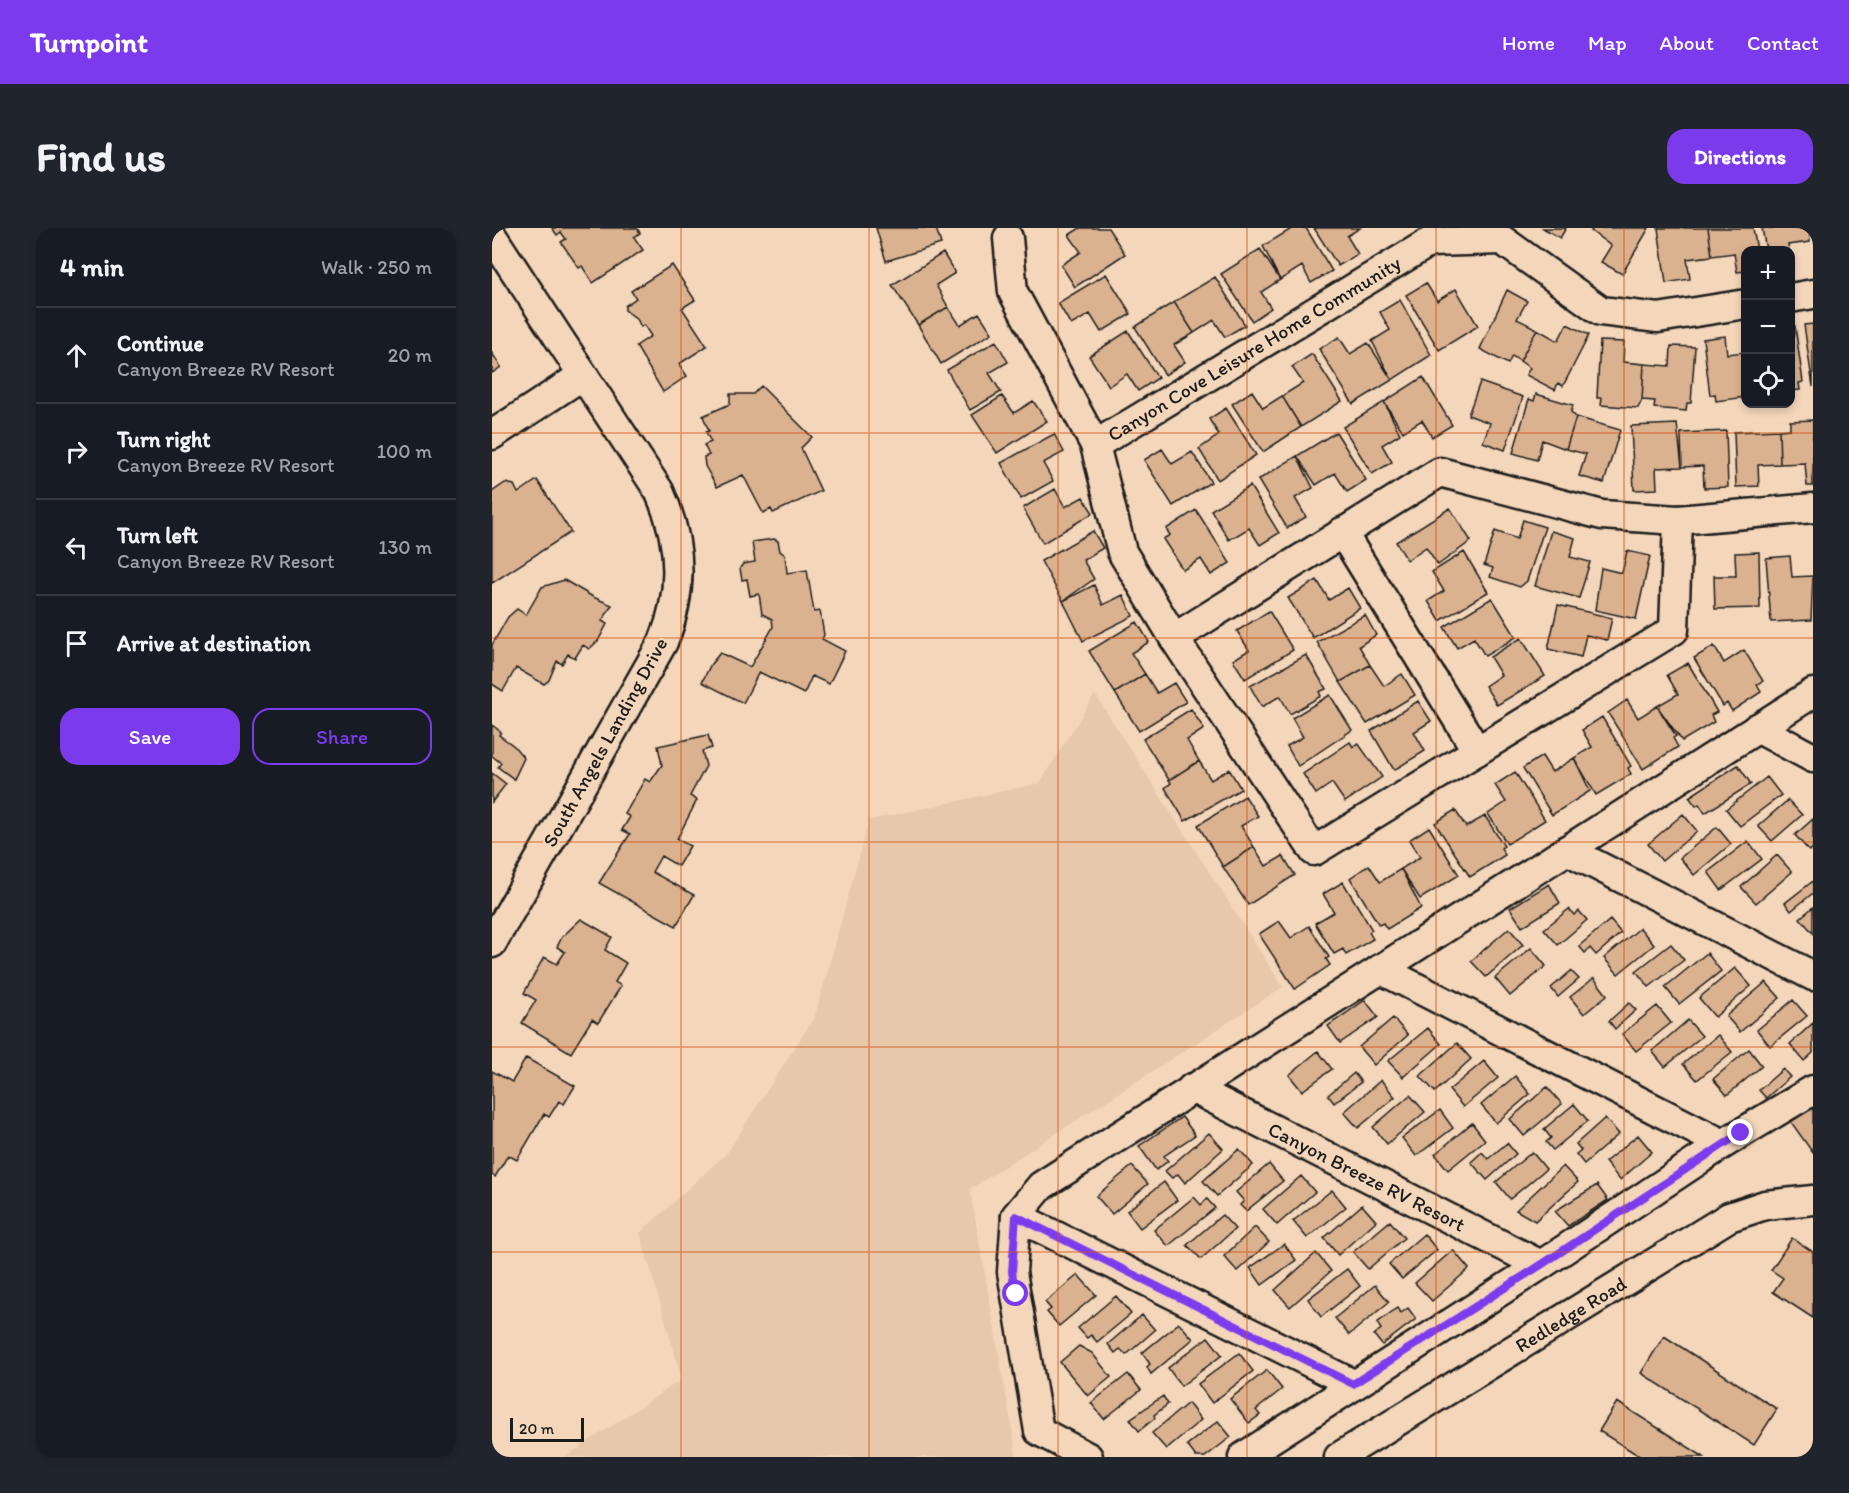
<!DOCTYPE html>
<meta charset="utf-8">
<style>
body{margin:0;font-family:Itim,sans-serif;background:#20242c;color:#f1f3f6}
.controls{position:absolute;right:18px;top:18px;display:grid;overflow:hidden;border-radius:12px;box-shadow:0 3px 9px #0003}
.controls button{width:54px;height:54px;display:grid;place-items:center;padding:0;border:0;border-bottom:2px solid #363941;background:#171b24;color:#f1f3f6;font:30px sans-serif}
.scale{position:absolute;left:18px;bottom:15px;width:74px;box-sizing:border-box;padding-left:6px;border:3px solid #1c1c1c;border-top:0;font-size:16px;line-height:21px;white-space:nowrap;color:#1c1c1c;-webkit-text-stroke:4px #f4d7bb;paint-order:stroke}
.stop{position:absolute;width:18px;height:18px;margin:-14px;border:4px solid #7c3aed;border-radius:50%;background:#fff}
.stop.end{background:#7c3aed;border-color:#fff;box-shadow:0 2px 6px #0008}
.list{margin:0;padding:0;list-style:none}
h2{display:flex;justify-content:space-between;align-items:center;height:78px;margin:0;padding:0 24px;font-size:26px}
h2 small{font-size:20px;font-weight:400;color:#9ea1a6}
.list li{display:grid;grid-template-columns:39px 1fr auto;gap:18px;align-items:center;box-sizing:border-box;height:96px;padding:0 24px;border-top:2px solid #363941}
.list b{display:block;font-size:22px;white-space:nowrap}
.list p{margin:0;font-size:20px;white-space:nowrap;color:#9ea1a6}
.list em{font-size:20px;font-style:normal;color:#9ea1a6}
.actions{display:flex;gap:12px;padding:18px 24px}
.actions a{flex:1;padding:14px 0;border:2px solid #7c3aed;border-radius:18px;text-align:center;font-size:21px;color:#7c3aed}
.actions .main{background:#7c3aed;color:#fff}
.icon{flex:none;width:33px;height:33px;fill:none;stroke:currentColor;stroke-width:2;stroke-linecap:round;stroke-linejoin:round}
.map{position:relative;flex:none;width:1321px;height:1229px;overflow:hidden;border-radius:18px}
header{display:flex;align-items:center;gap:36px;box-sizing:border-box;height:84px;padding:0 30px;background:#7c3aed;color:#fff}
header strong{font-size:28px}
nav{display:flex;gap:33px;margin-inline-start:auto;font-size:21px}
.intro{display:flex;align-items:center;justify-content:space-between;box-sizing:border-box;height:144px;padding:0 36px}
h1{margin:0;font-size:42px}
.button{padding:15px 27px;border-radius:18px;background:#7c3aed;color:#fff;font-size:21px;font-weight:700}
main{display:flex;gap:36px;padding:0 36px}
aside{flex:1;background:#171b24;border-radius:18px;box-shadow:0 3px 9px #0003}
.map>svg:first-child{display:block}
.built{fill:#e8c8ab}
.building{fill:#dbb290;stroke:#1c1c1c;stroke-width:1.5}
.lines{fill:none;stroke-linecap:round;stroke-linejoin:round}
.minor-casing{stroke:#1c1c1c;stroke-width:33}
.minor{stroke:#f4d7bb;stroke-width:28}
.route{stroke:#7c3aed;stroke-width:8}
.grid{fill:none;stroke:#d4530e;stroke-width:1.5;stroke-opacity:0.55}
.labels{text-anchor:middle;stroke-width:4.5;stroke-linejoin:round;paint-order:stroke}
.street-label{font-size:20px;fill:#1c1c1c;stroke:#f4d7bb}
</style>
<header>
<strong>Turnpoint</strong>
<nav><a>Home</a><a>Map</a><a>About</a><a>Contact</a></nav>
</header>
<div class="intro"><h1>Find us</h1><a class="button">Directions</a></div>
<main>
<aside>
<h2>4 min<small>Walk · 250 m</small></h2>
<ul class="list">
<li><svg class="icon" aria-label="ahead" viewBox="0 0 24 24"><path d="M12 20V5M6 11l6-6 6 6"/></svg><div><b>Continue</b><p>Canyon Breeze RV Resort</p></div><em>20 m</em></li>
<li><svg class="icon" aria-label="right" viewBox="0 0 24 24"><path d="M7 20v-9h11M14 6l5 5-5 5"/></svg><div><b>Turn right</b><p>Canyon Breeze RV Resort</p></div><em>100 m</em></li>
<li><svg class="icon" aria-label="left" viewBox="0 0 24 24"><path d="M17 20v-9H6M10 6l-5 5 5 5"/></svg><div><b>Turn left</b><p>Canyon Breeze RV Resort</p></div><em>130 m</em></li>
<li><svg class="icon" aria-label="arrive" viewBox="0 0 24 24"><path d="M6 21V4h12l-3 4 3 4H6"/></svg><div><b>Arrive at destination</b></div></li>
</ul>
<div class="actions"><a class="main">Save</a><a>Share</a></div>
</aside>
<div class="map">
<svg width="1321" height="1229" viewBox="0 0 1321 1229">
<rect width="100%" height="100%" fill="#f4d7bb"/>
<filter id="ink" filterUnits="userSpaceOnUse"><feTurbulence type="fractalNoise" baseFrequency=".0167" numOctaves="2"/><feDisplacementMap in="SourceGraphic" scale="12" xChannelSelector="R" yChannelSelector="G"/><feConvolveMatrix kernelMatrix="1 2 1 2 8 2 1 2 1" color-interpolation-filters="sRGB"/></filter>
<g filter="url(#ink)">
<path class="built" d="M603,466L791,759L478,961L525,1229H73L190,1151L148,1005L235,925L323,788L377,592L548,555Z"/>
<path class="building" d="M60,0H145L148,5L142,9L151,22L101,55L90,38L87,40L69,14L74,11L69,4L65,7Z
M384,0H444L449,16L394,33Z
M588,0H616L633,26L583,59L569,37L589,24L577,7Z
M801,0H814L840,43L819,55L810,38L788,52L771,18Z
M822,0H868L855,8L866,26L846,38Z
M1051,0H1074L1068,10Z
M1101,0H1157L1130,46L1109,34L1119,18L1099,3Z
M1166,0H1216L1220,28L1195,31L1198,51L1174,55Z
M1216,0H1261L1265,22H1254V43L1245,44L1242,25L1220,28Z
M1270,0H1317L1318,14L1296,17L1297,22H1274Z
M768,21L788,52L769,64L779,80L760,93L729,46Z
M451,25L463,45L444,57L456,79L426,97L400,57Z
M180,37L203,72L190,80L215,118L187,136L195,148L171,164L144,118L159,108L152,97L149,99L145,91L133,82V78L144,70L139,63Z
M614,46L639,86L609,104L598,86L579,97L566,75Z
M723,49L753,97L733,109L722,92L702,105L682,74Z
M934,55L945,73L964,61L986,98L947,122L914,67Z
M1015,62L1035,73L1025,91L1045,101L1028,133L1020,128L1016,136L988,121Z
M908,72L939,127L900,152L880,113L898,102L888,84Z
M682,74L702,105L682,117L693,134L673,147L643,99Z
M456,79L468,97L487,85L500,105L449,136L426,97Z
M1075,96L1097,107L1071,158L1066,155L1063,162L1034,147L1038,140L1028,133L1045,101L1066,113Z
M1321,96V159L1312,97Z
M1298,98H1303L1311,154L1307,155L1308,162L1298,163Z
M636,103L666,150L646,163L635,146L617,158L597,128Z
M1233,108L1235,126L1254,124V169L1224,173L1223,166L1218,167L1211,111Z
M847,109L858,126L876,115L900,152L861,176L827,121Z
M504,113L516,134L497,145L509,164L478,182L455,142Z
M1108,113L1132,114L1131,134L1152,136L1150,172L1146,180L1109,177L1110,170H1105Z
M1179,118L1203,119L1199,175H1195L1194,183L1162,180L1163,173L1150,172L1152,136L1178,138Z
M0,125L9,139L0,145Z
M820,126L850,173L809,199L790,168L811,155L800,139Z
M931,149L960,197L940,209L930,192L911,204L892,174Z
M988,154L1031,169L1013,222L991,214L998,195L976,187Z
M269,158L320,209L309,220L329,263L281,285L279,281L271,285L251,247L225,259L213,238L212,229L217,227L212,217L219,214L214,204L217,203L211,188L238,176V166H261Z
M760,163L771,180L790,168L809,199L771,224L740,176Z
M1044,166L1081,177L1079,184L1084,189L1074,221L1050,212L1045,232L1021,225L1037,171L1042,173Z
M510,168L522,185L541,173L555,193L505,225L480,187Z
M892,174L908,206L890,217L900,234L880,246L851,199Z
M734,180L764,227L726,252L707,221L727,207L717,191Z
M1084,189L1128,202L1112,255L1087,248L1094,226L1074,221Z
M1321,192V258H1315L1313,235L1288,236L1287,202L1298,201V193Z
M1185,196L1190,239L1164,240L1165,261L1142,262L1139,198Z
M1287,202L1288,236L1266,237L1267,258L1244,259L1242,204Z
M1234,203L1236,259L1212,260L1211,238L1190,239L1189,205Z
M844,204L874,252L855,264L843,245L824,257L805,228Z
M562,206L572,224L551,235L561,253L529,271L509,235Z
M670,221L680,236L700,224L719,254L681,278L652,232Z
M805,228L821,260L803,270L814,289L795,300L766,252Z
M45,252L79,304L0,355V264L13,255L22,257L26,265Z
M758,258L787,305L768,317L757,300L737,312L719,282Z
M563,261L573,279L591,269L601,285L551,315L531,280Z
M958,280L979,313L946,337L934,319L915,332L904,314Z
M704,282L738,335L719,347L709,331L691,342L671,311L678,307L674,301Z
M1031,292L1053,299L1035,353L1028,359L998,349L1001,340L992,337L1003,303L1025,311Z
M601,303L611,320L591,332L602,351L571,373L549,333Z
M1059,303L1083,310L1078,329L1098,334L1087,370L1043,358Z
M282,311L286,313L288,323L293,327L295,345L315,342L322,384L328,383L332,407L330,411L353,423L337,456L320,448L312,466L267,444L251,475L210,454L219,436L228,425L258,439L281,399L280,391L270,386L267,366L258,368L255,351L250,352L248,340L251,336L263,334L260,314Z
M1135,323L1158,328L1144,391L1103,382L1109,340L1130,345Z
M972,324L996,364L948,393L936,373L952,363L940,344Z
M1267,324L1268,380L1223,381L1222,348H1244L1243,325Z
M1298,328L1300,349L1321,348L1319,392L1279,394L1274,330Z
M72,352L101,369L120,377L110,393L115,396L106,413L97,421L91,417L83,430L76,426L70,436L65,433L57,452L52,456L24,440L11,463L0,456V417L16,389L25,381L34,387L50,359Z
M825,352L837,372L856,360L868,380L821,410L796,370Z
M602,357L611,377L631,367L641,388L591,413L571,373Z
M1000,370L1024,409L993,428L982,410L965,420L952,399Z
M1066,377L1120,390L1115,412L1094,407L1089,429L1056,421Z
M777,383L801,422L753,451L741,432L757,422L745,403Z
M873,387L884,407L867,418L878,437L848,454L825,414Z
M645,394L657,414L639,425L653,446L623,465L597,423Z
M1029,410L1053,448L1005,477L993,458L1009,447L998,429Z
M1222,418L1232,435L1252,422L1271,453L1265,457L1269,464L1240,483L1235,475L1231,478L1202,430Z
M814,427L834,461L827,464L829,468L798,486L788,468L770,479L758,458Z
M1196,435L1225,484L1219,487L1222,494L1190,513L1165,478L1186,466L1175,447Z
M878,437L892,458L910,446L923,467L875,496L848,454Z
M653,446L665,465L682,455L694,474L647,503L623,465Z
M838,467L860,502L806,538L795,518L811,509L800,490Z
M1135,472L1146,490L1165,478L1184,508L1181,510L1186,519L1151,541L1116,485Z
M926,473L939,493L922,504L933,523L902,542L879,503Z
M699,481L712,501L695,512L707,533L677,552L651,511Z
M1110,489L1139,538L1136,540L1139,546L1104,567L1082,530L1100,519L1090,502Z
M0,497L9,504L7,507L22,518L32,530L22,551L6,539L9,535L0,528Z
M216,507L220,520L210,523L214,538L198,568L205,572L185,611L198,618L186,638L169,628L160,644L202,667L184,698L107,655L138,606L130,602L138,589L133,586L153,551L158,554L170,537L166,518Z
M858,514L861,519L866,515L890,549L853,574L840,555L824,566L811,546Z
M1050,528L1060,544L1082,530L1098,563L1060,587L1031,540Z
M707,533L719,552L737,541L749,561L693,593L673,560L679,555L677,552Z
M1246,537L1259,556L1213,585L1207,576L1204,578L1197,569Z
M1023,544L1053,592L1015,616L996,586L1014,574L1003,557Z
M0,545L14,556L0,574Z
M1275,549L1289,567L1248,598L1234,581Z
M753,568L766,588L749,598L762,619L731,639L706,597Z
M1296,572L1310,587L1280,613L1266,598Z
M963,582L974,599L993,588L1012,618L1009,620L1013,627L978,649L943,595Z
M1191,586L1205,603L1170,633L1156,616Z
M1321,591V620L1317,623L1303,607Z
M937,599L967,647L928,671L909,641L928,629L917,612Z
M1225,599L1239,616L1202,647L1188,630Z
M1256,613L1270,631L1229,662L1216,644Z
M762,619L774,638L791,628L803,647L756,677L731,639Z
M1285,627L1300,644L1264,675L1249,659Z
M877,637L888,654L909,641L929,680L895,701L891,695L887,697L858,650Z
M1321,653V665L1299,683L1293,675Z
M851,654L880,702L877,704L881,711L854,727L851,721L842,726L823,695L842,684L831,666Z
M1057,656L1068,675L1030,699L1018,680Z
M1321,679V705L1308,690Z
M1077,681L1082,687L1087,683L1095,692L1066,717L1052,701Z
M89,691L120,709L113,722L134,735L123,754L129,758L106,795L100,791L79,825L30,795L44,772L32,765L52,729L65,736L73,724L65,719L70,709Z
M1118,692L1129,705L1104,727L1098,720L1093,725L1087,718Z
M787,693L799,710L817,698L837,729L834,731L838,737L803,761L767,706Z
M1017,700L1031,717L994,749L979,733Z
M1148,700L1162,717L1126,746L1112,730Z
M1179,716L1192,732L1157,759L1144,743Z
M1039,720L1054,738L1018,768L1003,750Z
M1215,725L1229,743L1187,776L1173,759Z
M1243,740L1259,758L1223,789L1207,770Z
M1079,743L1087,751L1066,769L1059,760Z
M1102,750L1115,767L1092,786L1078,769Z
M1274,754L1288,770L1248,804L1234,788Z
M873,772L886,789L848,815L836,798Z
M1301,772L1315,788L1278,818L1265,802Z
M1137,775L1144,782L1123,801L1117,793Z
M1165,778L1179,795L1144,823L1130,806Z
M901,790L916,807L882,837L867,819Z
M1196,792L1210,808L1173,839L1160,823Z
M1321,795V825L1312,833L1298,816Z
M936,800L949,816L911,849L896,833Z
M1226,807L1240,824L1205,852L1191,836Z
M965,815L979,831L943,864L928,848Z
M1257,821L1270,838L1235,867L1221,851Z
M826,823L840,841L810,863L797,847Z
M34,830L83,858L72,876L67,873L57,889L52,886L25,932L16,927L3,949L0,947V843L20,854Z
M992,833L1006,850L971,879L957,862Z
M1291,841L1298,849L1274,870L1267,862Z
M862,845L869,854L842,875L836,867Z
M1023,848L1038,866L1004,895L989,877Z
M889,852L903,869L866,900L852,884Z
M1055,859L1070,876L1032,908L1018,891Z
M918,867L933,884L895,916L881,899Z
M1082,876L1096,893L1061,922L1054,914L1059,910L1052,901Z
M1321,879V925L1299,894Z
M948,882L961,900L924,928L910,910Z
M690,889L703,907L672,928L676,933L664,942L647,918Z
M1113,890L1127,906L1092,936L1084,926L1089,922L1084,916Z
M980,895L993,912L956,942L943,926Z
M717,905L731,921L693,955L686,946L680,950L673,943Z
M1146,907L1160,924L1128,952L1113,934Z
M1015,915L1024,926L995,952L979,934L990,924L996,931Z
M747,921L761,937L725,968L711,953Z
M1040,924L1054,941L1018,971L1004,954Z
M777,936L791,953L754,983L748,977L752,973L744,964Z
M640,938L656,956L620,986L604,968Z
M1071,938L1086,954L1043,993L1024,982Z
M809,948L823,964L785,997L771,981Z
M672,954L685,972L648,1000L635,983Z
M1105,957L1116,972L1076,998L1063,983Z
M840,962L854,979L815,1010L801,993Z
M702,969L709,977L715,971L723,980L676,1018L662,1002Z
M870,977L884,993L846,1027L832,1010Z
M730,987L743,1001L709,1031L695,1017Z
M898,993L912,1010L876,1041L861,1024Z
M763,999L777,1014L745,1043L732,1028Z
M932,1006L945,1022L910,1051L897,1036Z
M1300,1010L1321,1024V1090L1281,1064L1291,1050L1279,1042Z
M792,1016L804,1032L770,1057L758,1040Z
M961,1022L977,1041L940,1073L923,1055Z
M824,1025L839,1043L798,1079L783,1062Z
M855,1041L868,1058L829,1089L816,1071Z
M586,1047L604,1067L567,1098L555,1084L559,1081L553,1074Z
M883,1057L897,1074L857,1107L843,1090Z
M624,1068L639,1086L605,1114L599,1107L595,1110L586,1100Z
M905,1080L909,1085L916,1080L924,1091L890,1117L882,1107L889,1101L885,1095Z
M650,1087L663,1102L634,1127L628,1121L623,1125L616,1116Z
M687,1095L701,1111L659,1146L655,1139L658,1136L650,1125Z
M1172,1108L1285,1181L1262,1217L1149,1145Z
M716,1109L730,1127L689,1158L676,1140Z
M587,1118L600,1125L619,1149L596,1168L568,1134Z
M747,1125L761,1143L720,1175L706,1156Z
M775,1142L790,1161L764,1182L768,1187L757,1195L738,1171Z
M636,1146L649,1162L612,1191L599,1175Z
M671,1168L676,1176L662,1187L663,1190L647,1203L638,1191Z
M1125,1174L1212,1229H1149L1107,1203Z
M696,1175L709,1192L674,1221L660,1205Z
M726,1193L739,1209L713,1229H704L695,1217Z"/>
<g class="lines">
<defs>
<g id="minor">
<path d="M0,8L167,263C190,313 192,363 171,414L0,715"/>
<path d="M516,10L521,64L603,217L630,324L682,410L822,623L1182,402L1186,292"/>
<path d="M1298,70L1321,66"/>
<path d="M0,207L91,147"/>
<path id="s1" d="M603,217L938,14L1010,12L1109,83L1166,90L1254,76"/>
<path d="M850,304L985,523"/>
<path d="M682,410L948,244L1110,287L1186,292L1321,280"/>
<path d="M1265,500L1321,530"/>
<path d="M1075,622L1321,748"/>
<path d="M888,741L1231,916"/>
<path id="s2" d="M700,860L1049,1037"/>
<path d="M524,988L861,1156"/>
<path d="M596,1229L547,1203L520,1044L524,988L549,958L1321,465"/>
<path d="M751,1229L1049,1037L1231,916L1321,862"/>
<path id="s3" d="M847,1229L1237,989L1273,977L1321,972"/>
</g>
</defs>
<use href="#minor" class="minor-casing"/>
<use href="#minor" class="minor"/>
</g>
</g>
<g class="lines" filter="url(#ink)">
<path class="route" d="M524,1066L520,1044L524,988L861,1156L1049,1037L1249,905"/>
</g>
<path class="grid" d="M189,0V1229M377,0V1229M566,0V1229M755,0V1229M944,0V1229M1132,0V1229M0,205H1321M0,410H1321M0,614H1321M0,819H1321M0,1024H1321"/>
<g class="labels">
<g class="street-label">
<text dy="7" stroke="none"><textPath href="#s1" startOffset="186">Canyon Cove Leisure Home Community</textPath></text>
<text transform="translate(113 514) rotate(-61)" y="7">South Angels Landing Drive</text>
<text dy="7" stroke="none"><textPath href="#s2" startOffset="196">Canyon Breeze RV Resort</textPath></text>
<text dy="7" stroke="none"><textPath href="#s3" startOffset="272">Redledge Road</textPath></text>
</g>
</g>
</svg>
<div class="controls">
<button>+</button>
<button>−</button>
<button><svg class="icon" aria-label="locate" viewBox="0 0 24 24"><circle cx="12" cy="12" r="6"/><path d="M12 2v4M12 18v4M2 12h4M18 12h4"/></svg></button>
</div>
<div class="scale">20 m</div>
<div class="stop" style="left:524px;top:1066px"></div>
<div class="stop end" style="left:1249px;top:905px"></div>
</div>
</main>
